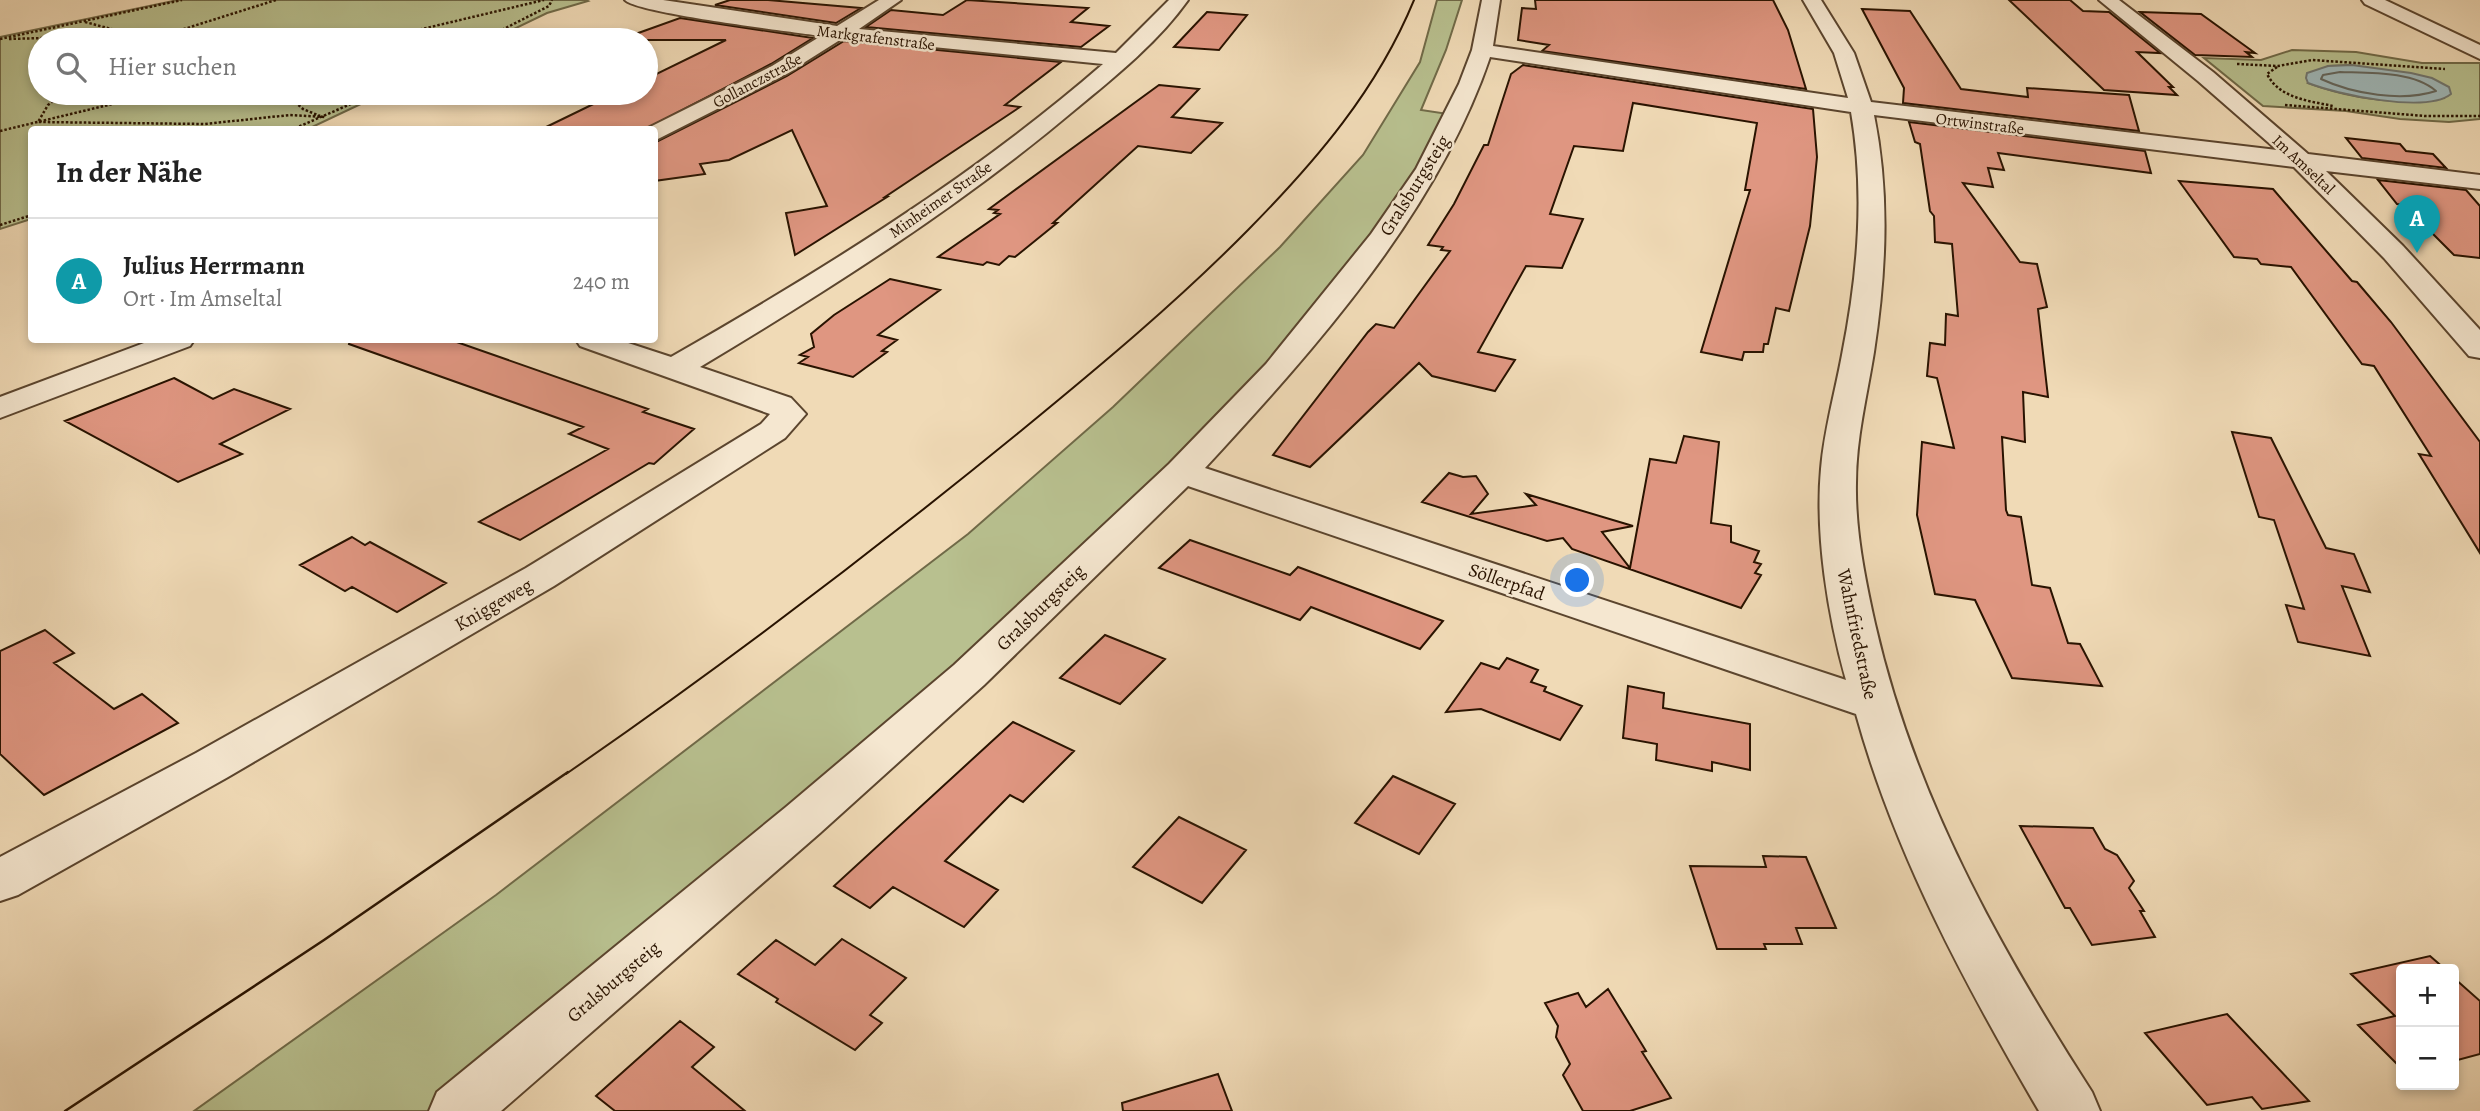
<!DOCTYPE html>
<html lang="de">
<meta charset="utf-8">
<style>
body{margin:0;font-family:Alegreya,serif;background:#f2f2f2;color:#222}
.controls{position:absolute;right:21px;bottom:21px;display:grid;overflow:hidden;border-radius:7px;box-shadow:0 4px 10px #0003}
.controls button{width:63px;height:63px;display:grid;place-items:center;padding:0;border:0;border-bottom:2px solid #e0e0e0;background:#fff;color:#222;font:35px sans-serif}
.you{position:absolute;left:1578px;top:581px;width:24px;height:24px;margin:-18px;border:5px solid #fff;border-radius:50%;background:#1a73e8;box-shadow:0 0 0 10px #1a73e833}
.badge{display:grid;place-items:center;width:46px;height:46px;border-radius:50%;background:#0f766e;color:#fff;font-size:23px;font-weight:700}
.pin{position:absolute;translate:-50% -58px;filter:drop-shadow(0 2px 4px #0008)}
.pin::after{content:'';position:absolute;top:37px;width:24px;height:21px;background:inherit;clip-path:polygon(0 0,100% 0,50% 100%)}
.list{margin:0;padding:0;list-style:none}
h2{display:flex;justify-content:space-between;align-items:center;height:91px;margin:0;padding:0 28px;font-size:30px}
h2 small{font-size:23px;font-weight:400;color:#767676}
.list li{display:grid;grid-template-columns:46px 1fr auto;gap:21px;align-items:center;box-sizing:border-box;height:126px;padding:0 28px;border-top:2px solid #e0e0e0}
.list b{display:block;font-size:26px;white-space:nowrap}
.list p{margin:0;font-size:23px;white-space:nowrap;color:#767676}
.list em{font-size:23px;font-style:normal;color:#767676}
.icon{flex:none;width:38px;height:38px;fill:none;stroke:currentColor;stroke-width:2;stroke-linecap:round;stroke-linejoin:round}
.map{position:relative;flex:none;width:2480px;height:1111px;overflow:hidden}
.search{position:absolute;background:#fff;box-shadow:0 4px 10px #0003;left:28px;top:28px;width:630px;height:77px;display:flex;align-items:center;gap:18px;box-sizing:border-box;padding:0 24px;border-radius:38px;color:#767676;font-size:26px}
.panel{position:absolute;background:#fff;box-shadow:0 4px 10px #0003;left:28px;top:126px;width:630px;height:217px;border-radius:7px}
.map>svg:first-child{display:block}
.green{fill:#b8c08f;stroke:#706a48;stroke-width:2;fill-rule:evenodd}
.water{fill:#9fb8b9;stroke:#70766f;stroke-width:2}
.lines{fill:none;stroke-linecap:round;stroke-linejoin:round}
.shore{stroke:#64665c;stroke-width:2}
.building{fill:#df9681;stroke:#291300;stroke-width:2}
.minor-casing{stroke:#5b452e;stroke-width:4}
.path{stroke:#291300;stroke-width:2.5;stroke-dasharray:2.5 2;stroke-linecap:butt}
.minor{fill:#f5e7d0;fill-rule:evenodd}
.tram-far1{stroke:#291300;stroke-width:2}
.tram{stroke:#291300;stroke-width:2.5}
.labels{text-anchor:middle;stroke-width:5;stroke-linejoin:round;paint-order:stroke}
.far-street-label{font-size:16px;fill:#291300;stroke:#f5e7d0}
.street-label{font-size:19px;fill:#291300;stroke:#f5e7d0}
</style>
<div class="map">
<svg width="2480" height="1111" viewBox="0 0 2480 1111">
<rect width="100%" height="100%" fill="#f0dab6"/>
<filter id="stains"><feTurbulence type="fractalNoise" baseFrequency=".00286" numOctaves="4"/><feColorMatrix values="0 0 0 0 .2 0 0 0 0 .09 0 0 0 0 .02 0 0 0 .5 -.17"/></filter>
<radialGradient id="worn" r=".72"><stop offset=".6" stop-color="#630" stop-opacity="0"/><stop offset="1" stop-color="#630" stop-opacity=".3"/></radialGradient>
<path class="green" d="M178,0H586L588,1L547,13L491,40H40V93H384L308,129L32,130L31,219L0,229V37Z
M1437,0H1462L1446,50L1421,110L1448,114L1418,168L1375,233L1306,323L1168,470L959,669L435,1111H194L496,895L968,534L1113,407L1280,247L1363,155L1420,62Z
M2292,50L2356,52L2422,63H2480V119L2449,122L2400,119L2346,111L2263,106L2204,58L2261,60ZM2352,65L2445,98C2399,105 2352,99 2308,83L2328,66Z"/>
<path class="water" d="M2352,65L2411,73L2432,78L2449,87L2451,94C2426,114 2336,94 2308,83L2306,78L2307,73L2328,66Z"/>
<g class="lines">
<path class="shore" d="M2340,72C2369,73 2413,71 2436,91C2402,102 2353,94 2321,79L2323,75Z"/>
</g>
<path class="building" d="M730,0H768L861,8L836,23L715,5Z
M967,0L1088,8L1071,22L1109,26L1081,47L866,27L891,10L943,15Z
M1535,0H1773L1788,30L1806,89L1542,51L1549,45L1518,40L1522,8L1536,9Z
M2009,0H2070L2083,11L2109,12L2160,53L2137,52L2173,87H2169L2177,95L2104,90Z
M1862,9L1910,11L1961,89L2028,97L2027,88L2129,95L2139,131L1903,103L1904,88Z
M1207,12L1247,15L1219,50L1174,47Z
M2140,12L2201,14L2255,53L2246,52L2252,57L2195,55Z
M680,18L813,38L771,64L644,130H540L616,93H646V79L726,40H631L630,36Z
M844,41L1061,62L1005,105L1020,107L885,197H887L795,255L786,213L827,206L792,130L729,160L700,164L705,174L654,181V143L787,76Z
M1523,65L1813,109L1817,157L1810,226L1789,311L1776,308L1768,344H1764L1763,352H1744L1742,360L1701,352L1750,190H1745L1757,123L1633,103L1623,151L1574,146L1550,214L1583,219L1562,268L1526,266L1478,352L1515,360L1495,391L1432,376L1419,363L1310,467L1273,455L1368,332L1376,324L1394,328L1450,251L1441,250L1443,247L1428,245L1454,204L1484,145H1488L1511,74Z
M1159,85L1199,89L1172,117L1222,123L1191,153L1138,146L1053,223H1057L1015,257L1009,256L999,265L987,262L983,265L938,257L1000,214L994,213L998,210L989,209Z
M1909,122L2145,151L2151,173L1998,153L2004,170L1988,168L1993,187L1963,183L2020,262L2037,264L2047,307L2038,309L2048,397L2023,392L2025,442L2002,437L2006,510L2008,515L2021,517L2032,585L2050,588L2068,643L2080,644L2102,686L2012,678L1975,600L1935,594L1917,515L1922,442L1954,448L1937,378L1927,376L1930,343L1945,345L1946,314L1958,316L1952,244L1935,242L1934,216L1930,211L1920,144L1915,142Z
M2346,138L2400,144L2406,151L2433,154L2446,168L2362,158Z
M2378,180L2466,190L2480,206V258L2454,255L2404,205L2397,204Z
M2179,181L2273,189L2352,281L2357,282L2391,322L2480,442V553L2419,454L2431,456L2374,366L2362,364L2291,267L2261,264L2257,259L2234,257Z
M890,279L940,290L878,335L897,340L882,351L887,352L853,377L799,363L808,357L800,355L814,347L811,334L834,315Z
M350,340H451L648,409L643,412L694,429L654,464L649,463L520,540L479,522L608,449L569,434L583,427L349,344Z
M174,378L213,399L234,389L290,409L220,444L242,454L178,482L65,421Z
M2232,432L2271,438L2326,548L2354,554L2370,592L2342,586L2370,656L2298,642L2286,605L2304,609L2274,520L2259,517Z
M1684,436L1719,442L1711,523L1731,526V542L1759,551L1754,562L1761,564L1755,573L1761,575L1741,608L1572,549L1563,538L1547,541L1422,502L1449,473L1463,477L1476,476L1488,494L1471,514L1536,505L1526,494L1633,526L1602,532L1630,568L1650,459L1676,463Z
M352,537L365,545L370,542L446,583L397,612L352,587L345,591L300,565Z
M1190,540L1290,575L1298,567L1443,621L1420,649L1311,607L1300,620L1159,568Z
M45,630L74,653L54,663L114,709L142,694L178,723L44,795L0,754V651Z
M1105,635L1165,659L1120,704L1060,678Z
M1507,658L1538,670L1531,682L1546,687L1544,691L1582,706L1560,740L1481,709L1446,712L1481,663L1499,669Z
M1628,686L1664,693L1663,708L1750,724V770L1712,762V771L1656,760L1657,744L1623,738Z
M1013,722L1074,751L1023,802L1010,795L945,861L998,890L964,927L893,887L870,908L834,886Z
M1393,776L1455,804L1419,854L1355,823Z
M1179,817L1246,850L1202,903L1133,867Z
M2020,826L2093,828L2105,849L2117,855L2134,881L2129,888L2144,911H2140L2155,937L2092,945L2070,908H2065Z
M1763,856L1806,857L1836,928H1796L1802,944H1764L1766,949H1717L1690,866L1766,867Z
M842,939L906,978L870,1015L882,1023L855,1050L776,1002L778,999L738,974L776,940L815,965Z
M2430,956L2445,969H2401V1068L2358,1025L2395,1016L2351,974Z
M2454,978L2480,1001V1054L2454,1061Z
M1608,989L1646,1051L1642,1052L1671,1098L1630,1111H1583L1563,1075L1570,1064L1556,1037L1558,1026L1545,1003L1578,993L1586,1007Z
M2227,1014L2309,1101L2262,1109L2252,1097L2207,1105L2145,1033Z
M680,1021L714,1047L692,1067L745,1111H615L596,1096Z
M1218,1074L1232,1111H1123L1122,1103Z"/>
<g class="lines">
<defs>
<path id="minor" d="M625,0H663L837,26L879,0H901L859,29L1116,53L1169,0H1188C1159,41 1116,76 1077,108C961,206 830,289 700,367L791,398L806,414L785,438L554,586L228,777L18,895L0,901V857L196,753L526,568L761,424L770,414L580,346L576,340H619L671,357C821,271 972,178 1103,64L843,38L786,74L654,141V130L646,129L772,66L821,36C794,32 636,13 625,0Z
M1482,0H1500L1493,46L1848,98L1834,53L1803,0H1821L1854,53L1871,102L2277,150L2198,81L2099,0H2119L2213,72L2308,154L2480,175V189L2326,171L2403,246L2480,330V358L2469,356L2384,258L2294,167L1874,115C1890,194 1886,273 1874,352C1867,396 1856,438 1856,483C1855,530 1865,579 1875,624C1914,795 1998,946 2092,1092L2100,1111H2039C1966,986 1895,855 1856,714L1188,486L984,685L820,833L501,1111H429L437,1092L786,807L954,665L1169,464L1266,364L1371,234L1416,169L1459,84L1472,50ZM1490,57L1851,112C1865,193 1858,274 1842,355C1835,393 1824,431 1821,469C1815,535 1828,616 1846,680L1205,468C1315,349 1437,213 1490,57Z
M2362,0H2385L2480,45V59L2365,4Z
M152,340H194L190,346L0,418V397Z"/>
</defs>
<use href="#minor" class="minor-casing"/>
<path class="path" d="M85,22L134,35
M0,39L182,0
M9,39L111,36L180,40
M149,40L276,0
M376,40L544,0
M482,40L549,6L552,0
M2237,64L2278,66L2312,60L2445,69
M2277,67L2267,74C2279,98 2309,101 2333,106
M64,93L48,105L38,122L205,124L290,115L325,117
M285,93L303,109L320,116
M2285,105L2425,116H2480
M291,130L376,93
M0,131L158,93
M0,225L32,215"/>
<use href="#minor" class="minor"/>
<path class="tram-far1" d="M566,774C722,666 874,551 1022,430C1100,366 1177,302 1248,230C1316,161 1377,90 1414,0"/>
<path class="tram" d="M65,1111L324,940L568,772"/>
</g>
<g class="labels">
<g class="far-street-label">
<text transform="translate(876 37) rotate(7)" y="6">Markgrafenstraße</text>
<text transform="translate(757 80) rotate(-28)" y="6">Gollanczstraße</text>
<text transform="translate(1980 123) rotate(7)" y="6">Ortwinstraße</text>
<text transform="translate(2304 164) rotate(43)" y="6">Im Amseltal</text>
<text transform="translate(940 199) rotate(-35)" y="6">Minheimer Straße</text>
</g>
<g class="street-label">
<text transform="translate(1414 185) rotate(-58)" y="7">Gralsburgsteig</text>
<text transform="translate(1507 581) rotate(19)" y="7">Söllerpfad</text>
<text transform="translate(493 604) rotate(-30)" y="7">Kniggeweg</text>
<text transform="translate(1040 607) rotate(-44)" y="7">Gralsburgsteig</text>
<text transform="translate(1858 634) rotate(78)" y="7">Wahnfriedstraße</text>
<text transform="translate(613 981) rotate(-40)" y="7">Gralsburgsteig</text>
</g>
</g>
<rect width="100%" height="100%" filter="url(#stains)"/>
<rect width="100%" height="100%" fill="url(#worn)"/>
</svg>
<div class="controls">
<button>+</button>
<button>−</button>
</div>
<div class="you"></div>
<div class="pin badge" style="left:2417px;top:253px;background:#0f9aa8">A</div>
<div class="search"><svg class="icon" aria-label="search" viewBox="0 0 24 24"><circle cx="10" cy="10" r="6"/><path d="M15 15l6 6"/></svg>Hier suchen</div>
<section class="panel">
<h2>In der Nähe<small></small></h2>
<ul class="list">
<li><span class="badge" style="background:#0f9aa8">A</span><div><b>Julius Herrmann</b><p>Ort · Im Amseltal</p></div><em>240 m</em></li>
</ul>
</section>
</div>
